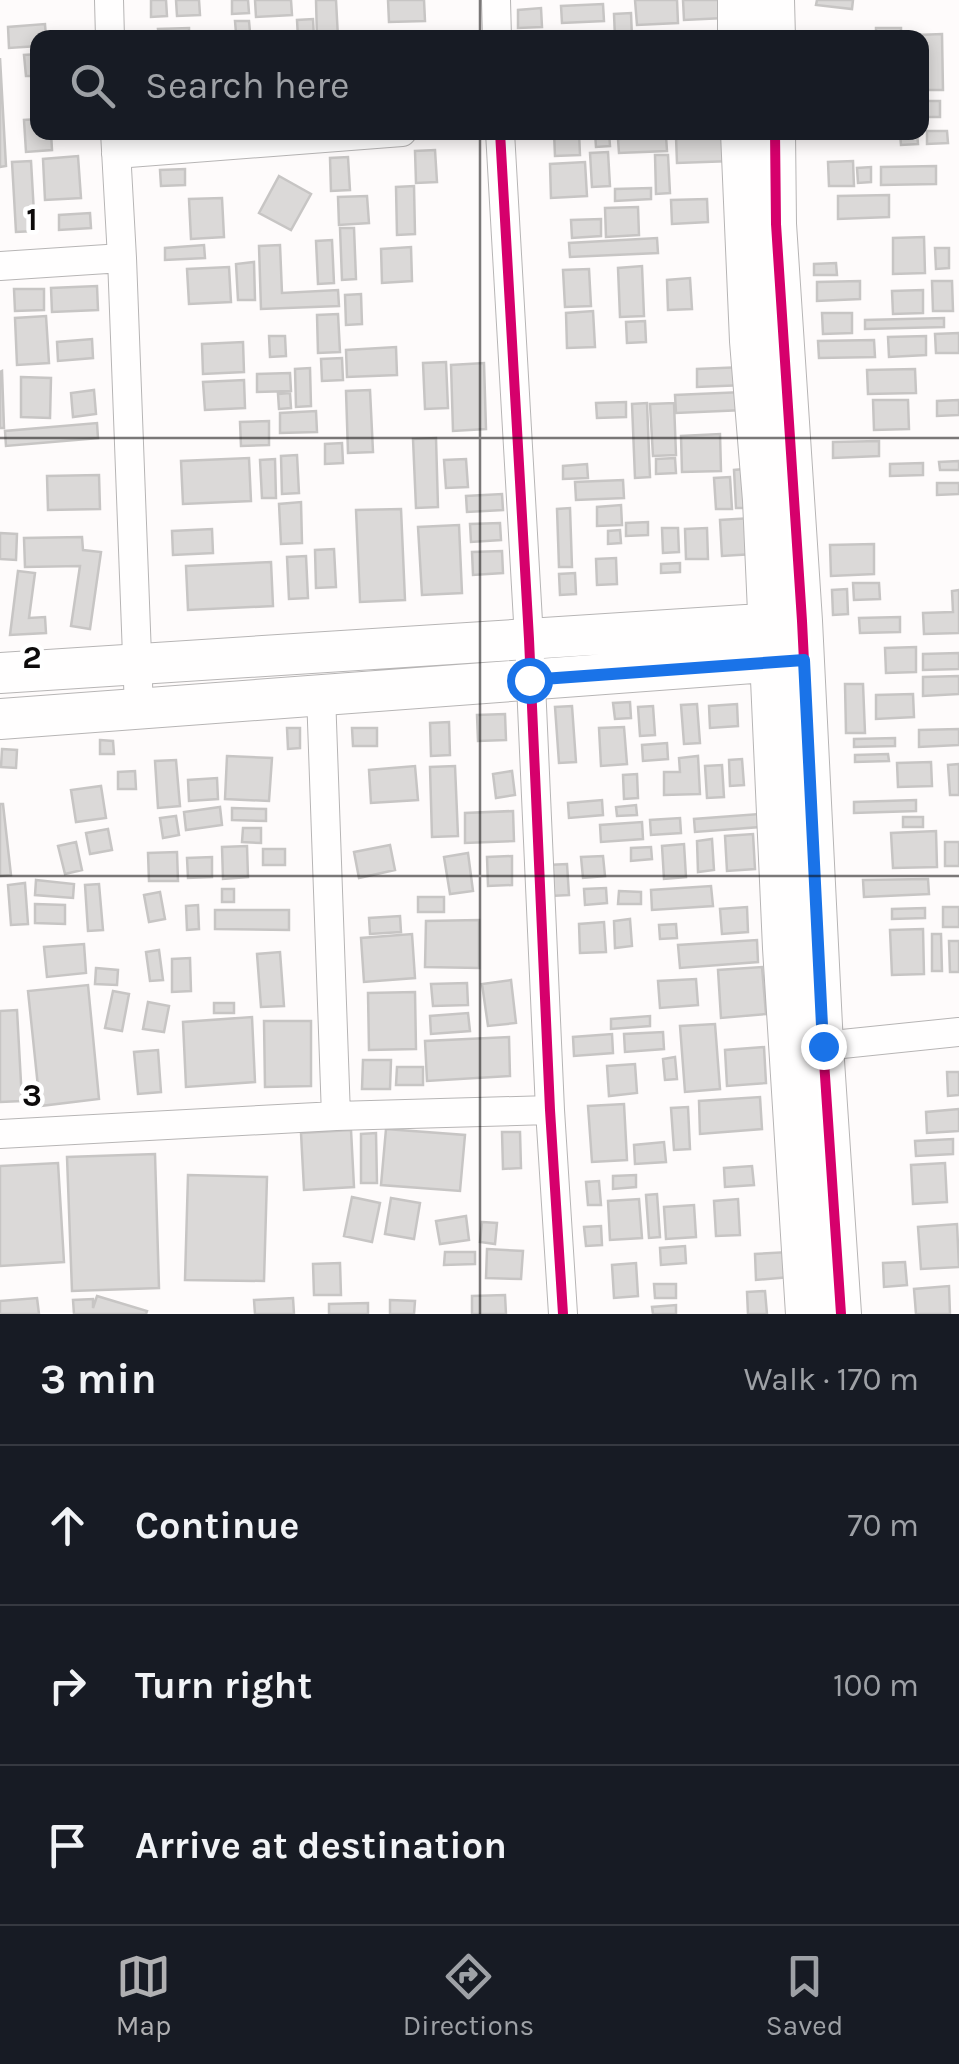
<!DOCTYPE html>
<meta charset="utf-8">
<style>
body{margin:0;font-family:Karla,sans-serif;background:#242831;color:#f1f3f6}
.stop{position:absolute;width:30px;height:30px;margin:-22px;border:8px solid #1a73e8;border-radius:50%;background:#fff}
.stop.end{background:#1a73e8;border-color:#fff;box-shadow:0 2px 10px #0008}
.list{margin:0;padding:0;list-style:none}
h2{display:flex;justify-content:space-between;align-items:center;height:130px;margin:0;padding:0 40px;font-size:42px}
h2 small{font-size:32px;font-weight:400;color:#9ea1a6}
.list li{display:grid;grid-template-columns:65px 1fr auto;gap:30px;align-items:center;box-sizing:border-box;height:160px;padding:0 40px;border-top:2px solid #363941}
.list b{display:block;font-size:38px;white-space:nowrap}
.list em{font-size:32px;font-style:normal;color:#9ea1a6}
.icon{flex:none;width:55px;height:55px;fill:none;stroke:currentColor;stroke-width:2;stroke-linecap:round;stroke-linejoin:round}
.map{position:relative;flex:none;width:959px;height:1314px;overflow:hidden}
.search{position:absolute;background:#171b24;box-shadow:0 5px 15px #0003;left:30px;right:30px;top:30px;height:110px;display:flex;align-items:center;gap:25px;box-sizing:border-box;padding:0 35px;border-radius:20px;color:#9ea1a6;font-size:38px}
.sheet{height:610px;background:#171b24}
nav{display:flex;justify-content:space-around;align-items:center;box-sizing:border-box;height:140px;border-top:2px solid #363941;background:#171b24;font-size:28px;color:#9ea1a6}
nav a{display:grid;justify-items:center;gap:5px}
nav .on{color:#b0b0b2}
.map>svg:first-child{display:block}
.building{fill:#dbd9d8;stroke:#c7c5c4;stroke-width:2.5}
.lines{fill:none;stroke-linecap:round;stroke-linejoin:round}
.street-casing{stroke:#b7b5b5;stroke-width:30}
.secondary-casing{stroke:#b7b5b5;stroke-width:42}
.street{stroke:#fffefe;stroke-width:28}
.secondary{stroke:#fffefe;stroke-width:40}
.cycleway-casing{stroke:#fff;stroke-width:16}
.cycleway{stroke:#d6006c;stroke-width:10}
.route{stroke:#1a73e8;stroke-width:12}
.grid{fill:none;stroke:#0d0b0b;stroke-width:2.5;stroke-opacity:0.55}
.grid-label{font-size:32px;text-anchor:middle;font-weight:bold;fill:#0d0b0b;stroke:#fff;stroke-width:9;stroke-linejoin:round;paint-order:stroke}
</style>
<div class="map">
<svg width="959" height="1314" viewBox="0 0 959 1314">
<rect width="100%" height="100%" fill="#fefbfb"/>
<path class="building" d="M151,0H166L167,16L151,17Z
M176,0H199L200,15L177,16Z
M232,0H248L249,13L232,14Z
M255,0H291L292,15L256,17Z
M316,0H336L338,38H317Z
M388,0H424L425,21L389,22Z
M635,0H677L678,23L637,25Z
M683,0H724V18L684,20Z
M817,0H853L852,9L816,5Z
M603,4L604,21L562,23L561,6Z
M541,8L542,27L518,28V10Z
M631,13L632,38H615L614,14Z
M313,19L314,38H298L297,20Z
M235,21H249L250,32L236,33Z
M45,24L46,38H38V46L9,48L8,27Z
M189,28V38H159L158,29Z
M876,28H901V38H876Z
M942,34L943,90H922V38H917V35Z
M38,54V76H26L24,55Z
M0,58L6,166L0,167Z
M925,101H940V117H925Z
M38,119V132H51L52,150L26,152L24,120Z
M927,131H947L948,143L927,144Z
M554,132H579L580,155L555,156Z
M595,132H609L610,146L596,147Z
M900,132H917L918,144L901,145Z
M731,134L732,161L677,163L676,137Z
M666,136L667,151L619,153L618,139Z
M435,150L437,182L416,183L415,151Z
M608,152L610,186L592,187L590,153Z
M655,155H668L670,193L656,194Z
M78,156L81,198L45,200L43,159Z
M348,157L350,190L331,191L330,158Z
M31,161L35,231L16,232L12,162Z
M853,161L854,186H829L828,162Z
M585,162L587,196L551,198L550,164Z
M936,166V184L881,185V167Z
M871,167V182L858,183L857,168Z
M185,169V185L161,186L160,170Z
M279,176L311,194L291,230L259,213Z
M414,186L415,234L397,235L396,187Z
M651,188V199L615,201V189Z
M889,195V217L838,219V196Z
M367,196L369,223L339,225L338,197Z
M222,198L224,237L191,239L189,199Z
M707,199L708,222L672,224L671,200Z
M638,207L639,235L606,237L605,208Z
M90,213L91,228L59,230V215Z
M601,219V236L572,238L571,220Z
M340,228H354L356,279L342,280Z
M924,237L925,273L893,274V238Z
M657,238L658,253L570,257L569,243Z
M332,240L334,283L318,284L316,241Z
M204,245L205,258L165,260V248Z
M280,245L282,293L338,290L339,306L261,309L259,246Z
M411,247L412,281L382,283L381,249Z
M935,248H949V268L936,269Z
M254,262L255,300H238L236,264Z
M836,263L837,275H814V264Z
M642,266L644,316L620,317L618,268Z
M229,267L231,302L189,304L187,269Z
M589,269L591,306L565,307L563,270Z
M690,278L692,309L668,310L667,280Z
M860,281V299L817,301V282Z
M932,281H952L953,311H933Z
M97,286L98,310L52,312L51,288Z
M14,289H44V310L15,311Z
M923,290V313L893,314L892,291Z
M361,294L362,324L346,325L345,295Z
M593,311L595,347L567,348L566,313Z
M822,313H852V333L823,334Z
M338,314L340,352L318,353L317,315Z
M46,316L49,363L17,365L15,318Z
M944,318V327L865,329V320Z
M645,321L646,342L627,343L626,322Z
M959,333V353H936L935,334Z
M269,336H285L286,356L270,357Z
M926,336V355L889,357L888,337Z
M92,339L93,358L58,361L57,342Z
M874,340L875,357L819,358L818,341Z
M243,342L244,372L203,374L202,344Z
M396,347L397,375L347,377L346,350Z
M342,358L343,380L322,381L321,359Z
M446,362L448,408L425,409L423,363Z
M484,363L486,429L453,431L451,365Z
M744,367L745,385L697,387V369Z
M310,368L311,406L296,407L295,369Z
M915,369L916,393L868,394L867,370Z
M2,371L4,428H0V372Z
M290,373L291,391L257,392V374Z
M21,377L51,378L50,418L21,417Z
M244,380L245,408L205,410L203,382Z
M94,390L96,414L73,417L71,393Z
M370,390L373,452L348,453L346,391Z
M743,392L744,410L676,413L675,395Z
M290,393L291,408L279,409L278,394Z
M873,400H908L909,429L874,430Z
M959,400V415L937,416V401Z
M626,402V417L597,418L596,403Z
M647,403L650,477L635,478L632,404Z
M674,403L676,455L653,456L650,404Z
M316,411L317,432L280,433V413Z
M269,421V445L241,446L240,422Z
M97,423L98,438L6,446L5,431Z
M720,434L721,471L682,472L681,436Z
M436,438L438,507L416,508L413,439Z
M879,441V456L833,458V442Z
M342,443L343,463L325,464V444Z
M297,455L299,493L282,494L281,456Z
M249,458L251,501L183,504L181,461Z
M675,458L676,473L656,474V459Z
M275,459L276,498H262L260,460Z
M466,459L468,487L446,488L444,460Z
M959,461V470H940L939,462Z
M923,463V475L890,476V464Z
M587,464L588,478L563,479V466Z
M755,468L757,508H736L734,470Z
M99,475L100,509L48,510L47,476Z
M730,477L732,509H716L714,478Z
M623,480L624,498L576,500L575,482Z
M937,483H959V494L937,495Z
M502,494L503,510L467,512L466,496Z
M301,502L302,543L281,544L279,504Z
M621,505L622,525L597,526V507Z
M570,508L572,567H559L557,509Z
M401,509L405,600L360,602L356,510Z
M752,518L754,554L722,556L720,520Z
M648,522V535L626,536V523Z
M500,523L501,540L471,542L470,524Z
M459,525L462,593L422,595L418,527Z
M662,528H678L679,552L663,553Z
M707,528L708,559H686L685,529Z
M212,529L213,553L173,555L172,531Z
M620,530L621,543L608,544V531Z
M0,533L17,534L16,560L0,559Z
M82,537L83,550L101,552L90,629L71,626L80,566L25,567L24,538Z
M874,544V574L831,576L830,545Z
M334,549L336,587L316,588L315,550Z
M502,551L503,573L473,575L472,552Z
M306,556L308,598L289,599L287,557Z
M616,558L617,584L597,585L596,559Z
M271,562L273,606L188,610L186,566Z
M680,563V572L661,573V564Z
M18,571L35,573L29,618L45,617L46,633L10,635Z
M575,573L576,594L560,595L559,574Z
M853,583H879L880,599L854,600Z
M847,589L848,614L833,615L832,590Z
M959,590V633L924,634L923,613L953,612L952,591Z
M900,617V632L860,633L859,618Z
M916,647V672L886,673L885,648Z
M959,653V669L923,670V654Z
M959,676V694L923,696V677Z
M845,684H863L865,733H846Z
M913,694L914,717L876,719V695Z
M630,702L631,718L615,719L613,703Z
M697,704L700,743L684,744L681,705Z
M737,704L738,726L710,728L709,706Z
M572,706L576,762L559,763L555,707Z
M653,706L655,735L640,736L638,707Z
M505,714L506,740L478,741L477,715Z
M449,722L450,755L431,756L430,723Z
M624,727L627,764L601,766L599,728Z
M287,728H300V748L288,749Z
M352,728H377V746H353Z
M959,729V745L919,747V730Z
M895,738V746L854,747V739Z
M100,740L113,741L114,754H100Z
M667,743L668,759L643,761L642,745Z
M2,749L17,750L16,768L1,767Z
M888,754L889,761L855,762V755Z
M227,756L272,758L269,801L225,799Z
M698,756L700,794L664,795V772H680L679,758Z
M742,759L744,785L730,786L729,760Z
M176,760L180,806L158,808L155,761Z
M931,762L932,786L898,787L897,763Z
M959,764V795H950L948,765Z
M722,765L724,797L707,798L705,766Z
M415,766L418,800L371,803L369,770Z
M455,766L458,836L432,837L430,767Z
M135,771L136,789H118V772Z
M512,771L515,795L496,798L493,774Z
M637,774L638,798L624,799L623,775Z
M217,778L218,799L189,801L188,780Z
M101,786L106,818L76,822L71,790Z
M602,800L603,815L569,818L568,803Z
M916,800V811L854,813V802Z
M0,804H3L11,875L0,876Z
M636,805L637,815L617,816L616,807Z
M220,807L222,825L186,830L184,812Z
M232,808L266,809V821L232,820Z
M513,811L514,841L465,843V813Z
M759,814L760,827L695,832L694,819Z
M176,816L179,835L163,838L160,818Z
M903,817H923V827H903Z
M680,818L681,833L651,835L650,820Z
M642,822L643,839L601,842L600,825Z
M243,828H261V843L242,842Z
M108,829L112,850L90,854L86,833Z
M936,831L937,867L893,868L891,833Z
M753,834L755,869L727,871L725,836Z
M712,839L714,870L698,872L697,841Z
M76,842L82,870L65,874L58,846Z
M945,842H959V866H945Z
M684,844L686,877L664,879L662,846Z
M390,845L395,870L359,878L354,852Z
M247,846L248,877L223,879L222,847Z
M651,847L652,859L631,861V848Z
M263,849H285V865H263Z
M177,852L178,881H149L148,853Z
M468,853L473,891L450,894L444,857Z
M512,856V885L488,886L487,857Z
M603,856L605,876L583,878L581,857Z
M212,857V877L188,878L187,858Z
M567,864L569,895L550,896L547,865Z
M928,879L929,894L864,897L863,880Z
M36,880L74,884L73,898L35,895Z
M25,883L28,924L11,925L8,885Z
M99,884L103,930L88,931L85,885Z
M711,886L713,906L652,910L651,890Z
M606,888L607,903L585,905L584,889Z
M222,889H234V902H222Z
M619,891L641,892V904H618Z
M160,892L165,919L149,922L144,895Z
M418,897H444V912H418Z
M35,904L65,905V924L35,923Z
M198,905L199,929L187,930L186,906Z
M747,907L748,932L722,934L720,909Z
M943,907H959V927H943Z
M925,908V918L892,919V909Z
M215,910H289V930L215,929Z
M400,916L401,932L370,934L369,918Z
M630,919L632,946L615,948L614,921Z
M479,920V968L425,967L426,921Z
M604,922L606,952L580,953L579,924Z
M676,924L677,938L660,939L659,925Z
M923,929L924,974L892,975L890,930Z
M412,934L415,978L364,982L361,938Z
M932,934H941L942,971H932Z
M757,940L758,962L680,968L678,945Z
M949,941H959V972H950Z
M84,944L86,973L47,977L44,947Z
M159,950L163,980L150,981L146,952Z
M280,952L284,1006L261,1007L257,954Z
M190,958L191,991L172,992V959Z
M762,967L766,1014L721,1018L718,970Z
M96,968L118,970L117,985L95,984Z
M696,979L698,1005L660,1008L658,981Z
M511,980L516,1023L488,1026L482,984Z
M467,983L468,1005L433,1006L431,984Z
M88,985L99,1099L40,1106L28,991Z
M113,991L129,994L122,1031L105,1028Z
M415,992L416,1049L369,1050L368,993Z
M148,1002L169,1006L164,1032L143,1029Z
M214,1003H234V1013H214Z
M17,1010L22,1101L0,1102V1011Z
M468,1013L470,1031L431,1034L430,1016Z
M650,1016V1026L611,1029V1019Z
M252,1017L255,1082L186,1087L183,1022Z
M264,1021H311V1086L265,1087Z
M715,1024L720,1089L685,1092L680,1026Z
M663,1032L664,1049L625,1052L624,1034Z
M612,1034L613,1053L574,1056L573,1037Z
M509,1037L510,1076L427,1081L425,1041Z
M764,1047L766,1083L727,1086L725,1050Z
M158,1050L161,1092L138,1094L134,1052Z
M675,1057L677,1079L665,1080L663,1059Z
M363,1060H391L390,1089H362Z
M635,1064L637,1093L609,1096L607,1066Z
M397,1067H423V1085H396Z
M947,1072H959V1095L948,1096Z
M760,1097L762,1129L700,1134L699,1101Z
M624,1104L627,1160L592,1162L588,1106Z
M688,1107L690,1149L674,1150L671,1108Z
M959,1109V1131L927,1133L926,1112Z
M386,1129L465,1135L460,1191L381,1185Z
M351,1130L354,1187L304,1190L301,1133Z
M502,1132H520L521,1168L503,1169Z
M376,1133L377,1183H361V1134Z
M953,1139V1154L916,1156L915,1141Z
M664,1142L666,1162L635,1164L634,1145Z
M155,1154L159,1288L72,1291L67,1157Z
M58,1163L64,1262L0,1266V1166Z
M945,1163L947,1202L913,1204L911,1165Z
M752,1166L754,1185L725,1187L724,1168Z
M188,1175L267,1177L264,1281L185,1280Z
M636,1175V1187L613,1189V1176Z
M599,1181L601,1205H588L586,1182Z
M657,1194L660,1237L649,1238L646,1195Z
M352,1197L380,1203L372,1242L344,1236Z
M391,1198L420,1203L414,1239L385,1234Z
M639,1199L642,1238L610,1240L608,1201Z
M738,1199L740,1235L716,1236L714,1201Z
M694,1205L696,1237L666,1239L664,1207Z
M466,1216L469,1240L440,1244L436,1221Z
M482,1222L497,1223L495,1244L480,1242Z
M957,1224L959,1267L921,1269L918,1227Z
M601,1226L602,1245L586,1246L584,1227Z
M685,1246L686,1263L661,1265L660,1248Z
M487,1249L523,1251L521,1279L486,1278Z
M445,1252H475V1264L444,1265Z
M789,1252L790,1277L756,1280L755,1254Z
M905,1262L907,1285L884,1287L883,1263Z
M340,1263L341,1295H314L313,1264Z
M636,1263L638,1296L614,1298L612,1265Z
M654,1284H676V1298H655Z
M949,1286L950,1314H916L914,1289Z
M765,1291L767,1314H748L747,1292Z
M505,1295L506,1314H472V1296Z
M97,1296L147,1311L146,1314H74L73,1300L93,1299V1308Z
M37,1298L39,1314H0V1301Z
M293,1298L294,1314H255L254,1300Z
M390,1300L415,1301L414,1314H390Z
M368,1303V1314H329V1304Z
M676,1305V1314H653L652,1307Z"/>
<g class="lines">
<defs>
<path id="street" d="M109,0L110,38
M496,0L497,38
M115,132L122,258L139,709
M500,132L529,639L550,1110L563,1314
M116,154L402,132
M0,266L122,258
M321,694L336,1116
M823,1046L959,1032
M0,1134L336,1116L550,1110"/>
<path id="secondary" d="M738,0V38
M774,0L775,38
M741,132L750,341L763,500L783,948L806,1314
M775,132L776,224L802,621L823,1046L841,1314
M0,673L793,622
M0,719L794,660"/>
</defs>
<use href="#street" class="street-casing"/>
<use href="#secondary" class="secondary-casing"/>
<use href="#street" class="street"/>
<use href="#secondary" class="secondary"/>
<defs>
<path id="cycleway" d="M500,132L529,639L550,1110L563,1314
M775,132L776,224L802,621L823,1046L841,1314"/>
</defs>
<use href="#cycleway" class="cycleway-casing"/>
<use href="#cycleway" class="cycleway"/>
</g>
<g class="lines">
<path class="route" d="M529,680L804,660L823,1046"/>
</g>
<path class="grid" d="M480,0V38M480,132V1314M0,438H959M0,876H959"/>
<g class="grid-label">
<text x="32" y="230">1</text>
<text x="32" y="668">2</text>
<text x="32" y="1106">3</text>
</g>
</svg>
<div class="stop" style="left:529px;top:680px"></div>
<div class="stop end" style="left:823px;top:1046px"></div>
<div class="search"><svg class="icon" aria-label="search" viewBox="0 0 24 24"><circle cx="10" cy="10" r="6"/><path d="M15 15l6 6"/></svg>Search here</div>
</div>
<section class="sheet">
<h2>3 min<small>Walk · 170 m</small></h2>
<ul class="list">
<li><svg class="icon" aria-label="ahead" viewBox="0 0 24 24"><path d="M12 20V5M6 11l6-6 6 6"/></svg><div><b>Continue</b></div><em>70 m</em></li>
<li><svg class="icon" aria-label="right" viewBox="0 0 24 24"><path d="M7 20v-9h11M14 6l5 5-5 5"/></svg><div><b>Turn right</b></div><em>100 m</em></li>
<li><svg class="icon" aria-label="arrive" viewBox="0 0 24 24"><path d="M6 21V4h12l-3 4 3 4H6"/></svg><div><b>Arrive at destination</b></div></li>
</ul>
</section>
<nav>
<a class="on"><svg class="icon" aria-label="map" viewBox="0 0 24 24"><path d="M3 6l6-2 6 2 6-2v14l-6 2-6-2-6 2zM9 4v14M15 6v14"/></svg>Map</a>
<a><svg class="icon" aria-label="directions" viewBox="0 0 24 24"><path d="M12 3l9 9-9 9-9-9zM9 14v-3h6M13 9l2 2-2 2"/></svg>Directions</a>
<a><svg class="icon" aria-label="saved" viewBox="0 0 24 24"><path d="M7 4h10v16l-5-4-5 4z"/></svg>Saved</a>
</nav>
